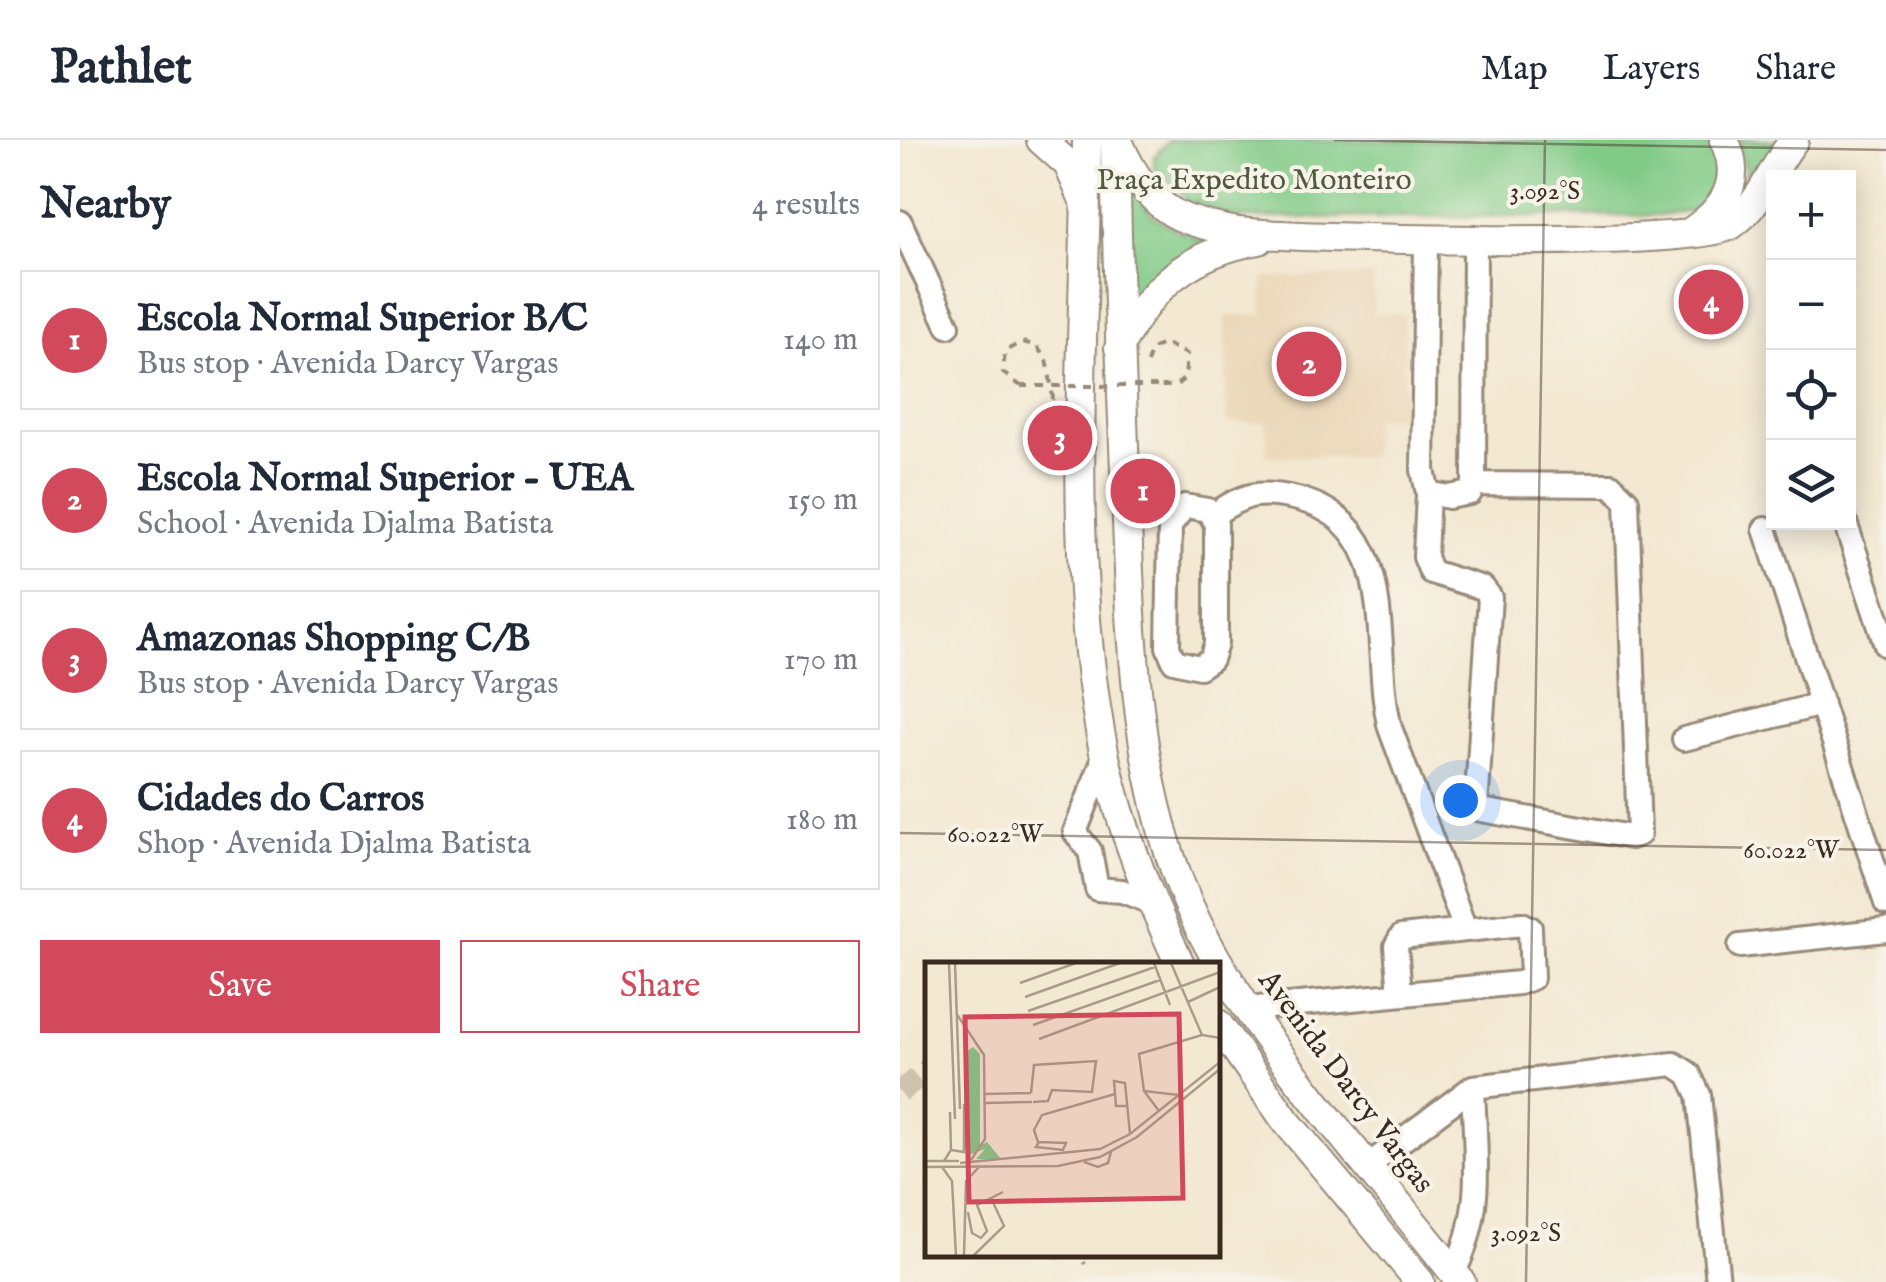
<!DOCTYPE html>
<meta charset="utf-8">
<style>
body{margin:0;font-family:"IM FELL English",serif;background:#f2f2f3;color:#1f2937}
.controls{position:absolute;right:30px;top:30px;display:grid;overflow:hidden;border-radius:0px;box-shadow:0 5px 25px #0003}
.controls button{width:90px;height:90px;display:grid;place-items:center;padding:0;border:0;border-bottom:2px solid #e0e1e3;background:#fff;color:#1f2937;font:50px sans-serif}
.you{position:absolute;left:560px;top:660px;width:35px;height:35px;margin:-25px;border:8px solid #fff;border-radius:50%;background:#1a73e8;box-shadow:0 0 0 15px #1a73e833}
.badge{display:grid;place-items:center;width:65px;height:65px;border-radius:50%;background:#d1495b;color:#fff;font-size:32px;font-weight:700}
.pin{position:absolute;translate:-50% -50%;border:5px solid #fff;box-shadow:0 2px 10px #0006}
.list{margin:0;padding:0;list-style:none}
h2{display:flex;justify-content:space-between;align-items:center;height:130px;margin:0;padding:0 40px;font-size:42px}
h2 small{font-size:32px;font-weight:400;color:#747a83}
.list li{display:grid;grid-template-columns:65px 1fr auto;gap:30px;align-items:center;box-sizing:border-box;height:140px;margin:0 20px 20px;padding:0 20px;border:2px solid #e0e1e3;border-radius:0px}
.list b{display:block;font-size:38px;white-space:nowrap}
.list p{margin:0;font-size:32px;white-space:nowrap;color:#747a83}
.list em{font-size:32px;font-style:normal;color:#747a83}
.actions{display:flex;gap:20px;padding:30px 40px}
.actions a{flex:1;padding:22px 0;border:2px solid #d1495b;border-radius:0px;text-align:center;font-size:35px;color:#d1495b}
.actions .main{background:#d1495b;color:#fff}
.icon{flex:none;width:55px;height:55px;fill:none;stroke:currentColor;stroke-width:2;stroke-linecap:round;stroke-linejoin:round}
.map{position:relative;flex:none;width:986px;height:1142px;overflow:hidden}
header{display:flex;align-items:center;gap:60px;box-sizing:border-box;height:140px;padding:0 50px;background:#fff;border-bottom:2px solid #e0e1e3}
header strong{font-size:48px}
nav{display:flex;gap:55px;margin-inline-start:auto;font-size:35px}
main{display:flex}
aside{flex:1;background:#fff}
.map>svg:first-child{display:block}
.built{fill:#ebd8ba}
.green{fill:#81cb87;stroke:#5e7a52;stroke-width:2.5}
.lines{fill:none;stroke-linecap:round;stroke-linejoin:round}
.minor-tunnel{stroke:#cec2ad;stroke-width:22;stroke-dasharray:22 11;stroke-linecap:butt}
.minor-casing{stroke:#978978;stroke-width:28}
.major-casing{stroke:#978978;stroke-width:32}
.path{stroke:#978978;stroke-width:4;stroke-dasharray:8 8;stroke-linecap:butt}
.minor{stroke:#fff;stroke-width:22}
.major{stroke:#fff;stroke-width:28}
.path-bridge{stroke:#978978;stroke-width:4;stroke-dasharray:8 8;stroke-linecap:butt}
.ticks{fill:none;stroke:#3b2a1e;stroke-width:2.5;stroke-opacity:0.45}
.labels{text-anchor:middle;stroke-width:8;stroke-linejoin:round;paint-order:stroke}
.park-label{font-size:30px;fill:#505a3e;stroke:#f7f3e8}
.street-label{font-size:30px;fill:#3b2a1e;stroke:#f7f3e8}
.inset-road{fill:none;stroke:#a99c89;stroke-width:2.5}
.view{fill:#d1495b;fill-opacity:0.15;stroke:#d1495b;stroke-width:5}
.inset-edge{fill:none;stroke:#3b2a1e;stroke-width:5}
.ticks-label{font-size:25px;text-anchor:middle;fill:#3b2a1e;stroke:#f7f3e8;stroke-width:8;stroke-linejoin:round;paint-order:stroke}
</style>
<header>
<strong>Pathlet</strong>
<nav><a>Map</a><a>Layers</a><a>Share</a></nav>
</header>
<main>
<aside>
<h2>Nearby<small>4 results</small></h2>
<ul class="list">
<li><span class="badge">1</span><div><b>Escola Normal Superior B/C</b><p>Bus stop · Avenida Darcy Vargas</p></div><em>140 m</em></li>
<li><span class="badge">2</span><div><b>Escola Normal Superior - UEA</b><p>School · Avenida Djalma Batista</p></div><em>150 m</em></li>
<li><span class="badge">3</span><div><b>Amazonas Shopping C/B</b><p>Bus stop · Avenida Darcy Vargas</p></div><em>170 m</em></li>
<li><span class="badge">4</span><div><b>Cidades do Carros</b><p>Shop · Avenida Djalma Batista</p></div><em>180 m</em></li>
</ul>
<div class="actions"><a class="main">Save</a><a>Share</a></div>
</aside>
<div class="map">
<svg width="986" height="1142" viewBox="0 0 986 1142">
<rect width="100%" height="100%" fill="#f7f3e8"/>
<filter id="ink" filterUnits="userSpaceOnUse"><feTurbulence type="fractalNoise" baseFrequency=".01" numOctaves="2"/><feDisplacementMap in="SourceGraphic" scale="20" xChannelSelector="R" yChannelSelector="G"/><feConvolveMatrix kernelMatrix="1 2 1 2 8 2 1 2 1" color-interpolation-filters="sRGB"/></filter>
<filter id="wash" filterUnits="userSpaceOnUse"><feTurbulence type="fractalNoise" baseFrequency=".0048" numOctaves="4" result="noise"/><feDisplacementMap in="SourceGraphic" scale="40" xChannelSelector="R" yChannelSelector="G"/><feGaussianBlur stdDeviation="2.25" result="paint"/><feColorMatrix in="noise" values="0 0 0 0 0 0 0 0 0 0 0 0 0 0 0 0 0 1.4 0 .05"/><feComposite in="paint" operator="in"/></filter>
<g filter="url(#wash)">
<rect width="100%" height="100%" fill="#f3e8d1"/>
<path class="built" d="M473,136L474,174H505V276L473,278L472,317L366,316V283H326V176L363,175V137Z"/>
<path class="green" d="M269,0H815L828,37L801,70L764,75L352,78L332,77L295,62L292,97L319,104L226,179L229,44L252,75L283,93L286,57L254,28V17Z
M838,0H881L846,51L847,35Z"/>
</g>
<g filter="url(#ink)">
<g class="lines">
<path class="minor-tunnel" d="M0,952L28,929"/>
<defs>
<path id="minor" d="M0,82L48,186
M526,98L523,330L528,353L549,357L570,353L574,344L575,97
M528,353L525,417L531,432L583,448L590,457L576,669L731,697L739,694L727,361L711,345L574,344
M285,366L308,370L316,384V504L311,519L299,527L274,521L268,507L270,385Z
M313,376C343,353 361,350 398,359C503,386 470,508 490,588L565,789
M945,382L986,505
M865,389L986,763
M784,599L922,564
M205,616L175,692L190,711L197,749L222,751L251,762
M840,806L986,790
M347,869L619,843L632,838L630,788L622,784L501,797L496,806L500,853
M469,1025L573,947L774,924L789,934L799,955L818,1142
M554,1132C585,1070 575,1015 573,947"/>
<path id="major" d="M141,0L168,24L183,58
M187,0C185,196 165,426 205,617C221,690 249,757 280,824
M215,0C217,118 221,236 226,355C232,505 233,668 308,804C372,922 478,1035 561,1142
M218,1C231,33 253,67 286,79C303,85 320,89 338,92C401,99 794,109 831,85C860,66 873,26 894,0
M789,93C824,70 844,41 824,0
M219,208C250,146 291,112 359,100
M318,884L386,981L520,1142"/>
</defs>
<use href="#minor" class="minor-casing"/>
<use href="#major" class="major-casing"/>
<path class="path" d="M247,223L252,209L264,203L287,214L285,238L275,246H261
M121,246L103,233L105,211L122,202L137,206L148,224L153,258H158
M155,1116H180L185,1124"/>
<use href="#minor" class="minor"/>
<use href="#major" class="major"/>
<path class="path-bridge" d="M121,246H261"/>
</g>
</g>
<path class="ticks" d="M434,0L986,10M0,693L986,710M626,1142L645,0"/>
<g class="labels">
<g class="park-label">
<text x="354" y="49">Praça Expedito Monteiro</text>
</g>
<g class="street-label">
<text transform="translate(447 941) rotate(53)" y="10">Avenida Darcy Vargas</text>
</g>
</g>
<g transform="translate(25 822)">
<rect width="295" height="295" fill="#f3e8d1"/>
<path d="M48,85L55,92V184L62,180L76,197H51L60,187L46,192L39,184V91Z" fill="#81cb87"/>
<path class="inset-road" d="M24,1L30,157M30,1L35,147M229,1L245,43M246,1L277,73L295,76M95,21L151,1M100,35L195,1M263,40L295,25M103,49L230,5M31,51L59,93L60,177L46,198M108,63L235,18M114,77L295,10M219,129L254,133M106,131L109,103L171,99L167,130L127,128L123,139L108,140M60,132L106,131M60,141L107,140M202,144H191L189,119L200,121L205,172M234,149L219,129L214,92L277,73M113,180L109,168L117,153L190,132M141,181L138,188L111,185L114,180ZM26,188L39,190V142M0,199H34M19,199L26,188L25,150M159,200L173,205L183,201L186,190M35,201L175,187L205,172L295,100M0,205L133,204L175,195L212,175L295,107M17,205L27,219L31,294M43,250L47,271L56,276L62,269L52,243L78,230M39,294L41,219L54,205M48,294L79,264L66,236"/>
<path class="view" d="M254,52L258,236L44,240L40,55Z"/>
<rect width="295" height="295" class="inset-edge"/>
</g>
<g class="ticks-label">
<text x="645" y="59">3.092°S</text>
<text x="95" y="702">60.022°W</text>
<text x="891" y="718">60.022°W</text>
<text x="626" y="1101">3.092°S</text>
</g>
</svg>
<div class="controls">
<button>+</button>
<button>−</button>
<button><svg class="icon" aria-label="locate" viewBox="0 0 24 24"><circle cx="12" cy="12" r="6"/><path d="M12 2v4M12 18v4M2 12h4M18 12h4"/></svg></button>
<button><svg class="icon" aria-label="layers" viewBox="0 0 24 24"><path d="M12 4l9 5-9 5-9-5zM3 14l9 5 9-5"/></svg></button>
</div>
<div class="you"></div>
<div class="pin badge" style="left:243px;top:351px">1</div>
<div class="pin badge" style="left:409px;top:224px">2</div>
<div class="pin badge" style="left:160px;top:298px">3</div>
<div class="pin badge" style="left:811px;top:162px">4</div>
</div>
</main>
